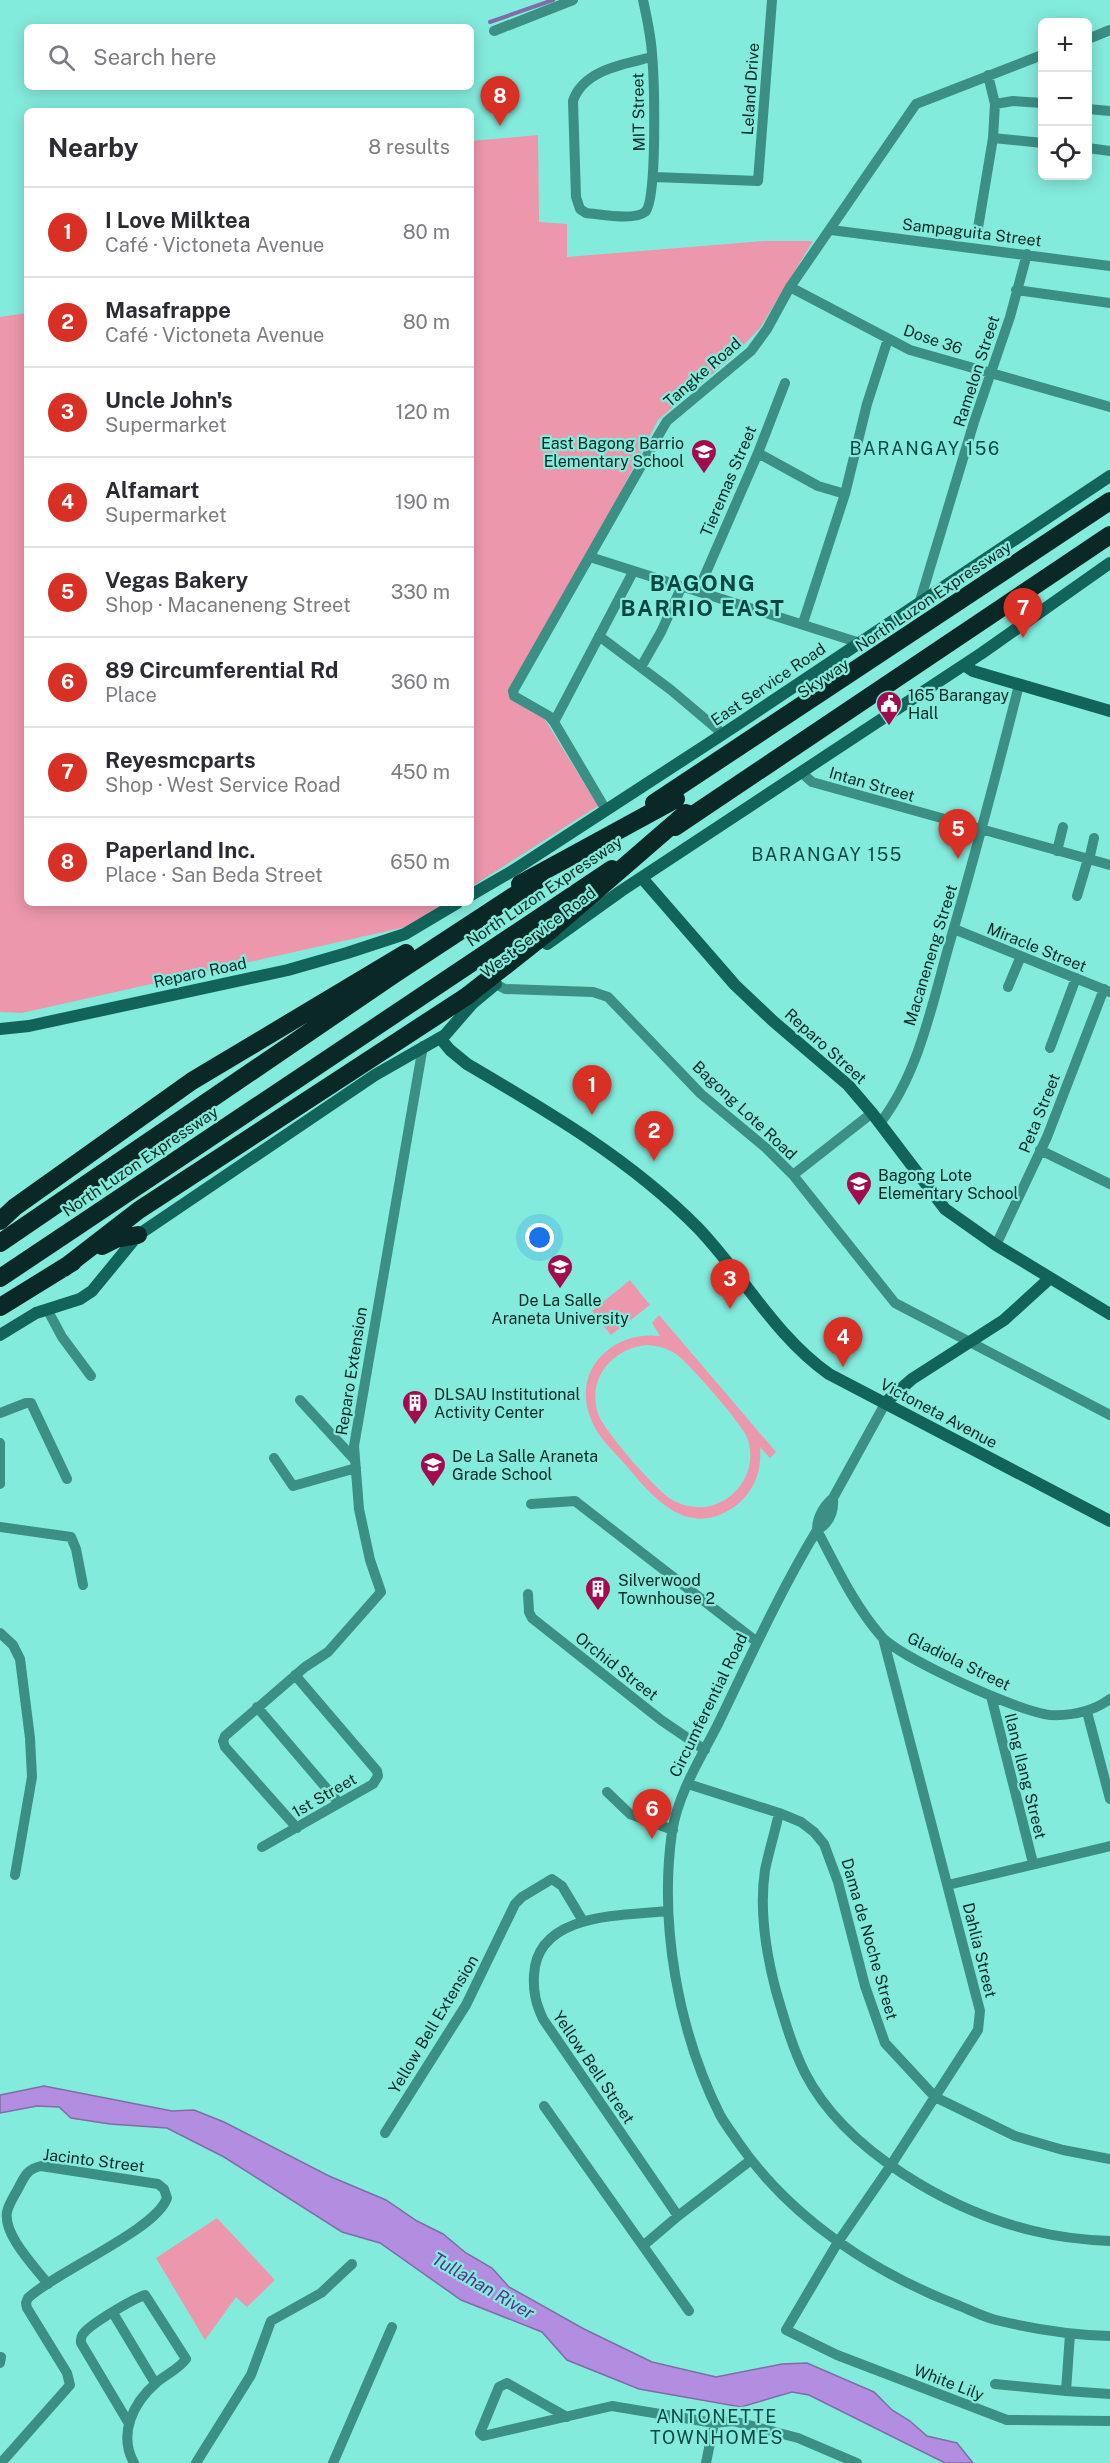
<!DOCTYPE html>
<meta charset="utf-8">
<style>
body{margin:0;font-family:"Public Sans",sans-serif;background:#f2f2f3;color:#2b2b33}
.controls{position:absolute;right:18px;top:18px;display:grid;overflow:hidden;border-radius:9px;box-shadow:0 3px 15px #0003}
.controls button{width:54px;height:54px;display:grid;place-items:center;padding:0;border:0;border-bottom:2px solid #e1e1e2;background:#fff;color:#2b2b33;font:30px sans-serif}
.you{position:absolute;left:540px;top:1238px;width:21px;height:21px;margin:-15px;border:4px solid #fff;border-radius:50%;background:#1a73e8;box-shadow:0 0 0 9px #1a73e833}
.badge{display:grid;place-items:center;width:39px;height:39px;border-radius:50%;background:#d93025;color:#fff;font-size:20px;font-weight:700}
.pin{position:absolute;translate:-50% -50px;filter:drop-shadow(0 2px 3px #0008)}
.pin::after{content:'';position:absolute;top:32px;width:21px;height:18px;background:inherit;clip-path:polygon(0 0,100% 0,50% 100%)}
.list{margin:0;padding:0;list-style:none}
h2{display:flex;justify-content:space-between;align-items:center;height:78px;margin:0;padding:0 24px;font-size:26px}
h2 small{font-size:20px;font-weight:400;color:#7c7c81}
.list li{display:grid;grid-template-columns:39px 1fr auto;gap:18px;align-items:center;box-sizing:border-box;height:90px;padding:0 24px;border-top:2px solid #e1e1e2}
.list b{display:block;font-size:22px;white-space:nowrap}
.list p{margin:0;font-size:20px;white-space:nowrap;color:#7c7c81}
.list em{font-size:20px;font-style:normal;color:#7c7c81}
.icon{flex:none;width:33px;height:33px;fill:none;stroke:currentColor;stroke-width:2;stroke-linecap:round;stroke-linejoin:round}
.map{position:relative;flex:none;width:1110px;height:2463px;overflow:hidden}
.search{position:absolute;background:#fff;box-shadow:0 3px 15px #0003;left:24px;top:24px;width:450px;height:66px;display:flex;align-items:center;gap:15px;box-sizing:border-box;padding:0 21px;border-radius:9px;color:#7c7c81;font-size:22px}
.panel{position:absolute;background:#fff;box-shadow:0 3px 15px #0003;left:24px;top:108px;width:450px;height:798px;border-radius:9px}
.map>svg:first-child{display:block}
.green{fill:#ed97ac;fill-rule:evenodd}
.water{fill:#b28de0;stroke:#7e6ea7;stroke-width:1.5}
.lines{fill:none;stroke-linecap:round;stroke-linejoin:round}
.stream{stroke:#7e6ea7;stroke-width:4}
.street{stroke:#3b8f84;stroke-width:10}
.secondary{stroke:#12635a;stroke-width:12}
.highway{stroke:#0a2825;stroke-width:18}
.highway-bridge{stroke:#0a2825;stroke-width:18}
.labels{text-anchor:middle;stroke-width:4.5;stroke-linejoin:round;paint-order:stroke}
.street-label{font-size:16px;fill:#042723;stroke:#83ebdc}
.poi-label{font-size:16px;fill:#042723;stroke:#83ebdc;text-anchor:start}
.neighbourhood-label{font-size:18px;letter-spacing:1.5px;fill:#074640;stroke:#83ebdc}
.water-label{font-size:18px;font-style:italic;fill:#5e2d8d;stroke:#83ebdc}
.district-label{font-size:22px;font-weight:bold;letter-spacing:1.5px;fill:#074640;stroke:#83ebdc}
</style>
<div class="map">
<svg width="1110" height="2463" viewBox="0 0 1110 2463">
<rect width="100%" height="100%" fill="#83ebdc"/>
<path class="green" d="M538,135L539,222L567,224V257L765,241H813L760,328L730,359L658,420L587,557L508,693L544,718L598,806L471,887V141Z
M27,313V903H444L406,927L22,1013L0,1012V317Z
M630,1280L650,1305L611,1335L592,1311Z
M659,1315L776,1452L770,1458L760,1447C762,1471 754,1493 734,1507C686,1540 652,1496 624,1463C612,1450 597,1436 591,1419C571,1371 612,1330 660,1336L652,1323ZM647,1345C658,1346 668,1348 677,1355C689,1363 740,1422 746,1435C760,1466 739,1502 705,1507C695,1508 684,1506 674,1501C658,1493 606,1433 599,1416C585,1380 612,1348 647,1345Z
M217,2218L275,2280L247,2307L236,2297L205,2340L156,2258Z"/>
<path class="water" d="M44,2086L172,2111L194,2110L224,2122L329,2176L386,2200L417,2221L443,2234L466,2253L492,2268L509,2287L584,2329L652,2362L716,2377L782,2364L807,2363L874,2392L892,2410L910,2421L927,2436L957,2443L973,2463H945L809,2395L792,2392L741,2407L639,2389L567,2360L542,2332L461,2300L380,2243L342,2232L224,2157L167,2128L110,2124L71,2118L59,2107L37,2106L0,2113V2095Z"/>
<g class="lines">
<path class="stream" d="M490,22L553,0"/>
<path class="street" d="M643,0C647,18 651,36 652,54C654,76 658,202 645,212C634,221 600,214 586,213L580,209L576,197L573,101C583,70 624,64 652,57
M494,31L573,0
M1088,39L1110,30
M995,104L1013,101L1042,103
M1088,109L1110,111
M993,138L1042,143
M1088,148L1110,151
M654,177L758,181L772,0
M978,228L993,138L995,104L988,75
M831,230L1110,266
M790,287L910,350L1110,407
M1016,290L1110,303
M758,453L818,486L845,494
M590,557L860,643
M698,591L758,453L785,383
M920,601L974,422L1010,317L1027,254
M803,623L845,494L867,404L888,339
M599,636L671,690L723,734
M641,667L661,632L682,586
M554,722L633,572
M802,773L812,782L1110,865
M606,810L554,722L549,716L514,696L513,691L661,431L667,421L751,351L767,329L790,287L916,104L1042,55
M1057,851L1063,827
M1089,860L1094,838
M1077,896L1088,859
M954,929L1110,992
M496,984L505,989L593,992L608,997L701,1094L766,1148L793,1175L895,1303L1110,1415
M1008,987L1021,956
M1050,1048L1076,978
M880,1123C919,1073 932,1004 949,945C974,859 997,772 1019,685
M1040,1150L1110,1184
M793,1175L872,1113
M996,1245L1047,1137L1104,989
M47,1309L62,1337L91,1376
M300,1400L355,1460
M886,1402L833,1498C823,1507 817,1517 817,1530C836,1566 854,1605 881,1636C900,1658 1019,1712 1050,1715C1072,1716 1092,1712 1110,1699
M0,1413L26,1403H31L67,1479
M0,1443V1484
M274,1458L293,1486L356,1468
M833,1498C834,1512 830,1523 817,1530C779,1593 749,1660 717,1726C700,1759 678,1794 672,1832C659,1924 678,2031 720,2115C725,2124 732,2133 738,2142C791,2219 874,2273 960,2306C972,2311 984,2317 996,2320C1033,2329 1072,2335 1110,2336
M531,1504L575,1501L757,1642
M0,1527L71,1537L76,1549L83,1585
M528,1594L529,1612L532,1618L661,1720L705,1750
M0,1633L13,1645L20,1659L30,1738L32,1777L15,1875
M883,1638L980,2011L978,2030L891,2165L838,2242L786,2330L837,2355L1007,2420L1110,2421
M991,1696L1033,1863
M257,1707L339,1803
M1087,1712L1110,1799
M688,1784L779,1813L801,1822L814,1832L824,1844L838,1882L865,1986L885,2043L935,2097L1015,2136L1063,2150L1110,2159
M607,1792L630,1814L673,1830
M779,1813C775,1832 769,1851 765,1870C759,1910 766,1953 776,1991C784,2018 792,2047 805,2073C845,2151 950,2211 1034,2231C1058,2237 1085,2240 1110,2241
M297,1828L225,1747L223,1741L225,1736L305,1667L328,1652L381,1592L370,1560L359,1509L354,1446L423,1046
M262,1847L373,1784L378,1776L377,1771L295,1675
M948,1885L1110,1846
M668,1911C622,1916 537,1912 534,1975C533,1992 536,2004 543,2019L678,2216
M544,2106L689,2311
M385,2133L466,2005L515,1904L522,1897L552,1879L562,1886L583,1921
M644,2245L678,2216L751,2160
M113,2313L155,2383
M0,2363L1,2357
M995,2384L1066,2391L1070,2334
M1066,2391L1110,2394
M567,2417L507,2383L499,2387L480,2433L483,2436L612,2406L714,2423L733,2421L798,2438L857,2463
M128,2422L81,2343C81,2339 80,2338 83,2334C90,2324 133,2299 145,2295L186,2359C179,2369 165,2375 156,2383C133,2403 118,2434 134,2463
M1,2463L70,2385L67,2373L27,2308L26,2303L28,2298C57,2271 156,2230 167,2198L164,2189L158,2184L41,2166C28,2169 25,2175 19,2187C15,2195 9,2203 7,2212C3,2235 35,2267 48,2284
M196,2463L251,2375L271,2321L321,2293L352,2264
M333,2463L392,2327
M706,2463L714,2423"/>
<path class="secondary" d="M964,665L973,671L1110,711
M642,878L735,985L773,1021L848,1085L872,1113L945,1209L996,1245L1110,1314
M471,895L514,870L723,734L1110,476
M547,944L621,891L982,653L1110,563
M0,1029L29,1026L288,970L347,953L405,934L457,903
M440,1038L450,1050L467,1064C549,1112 631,1160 698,1228C743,1275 775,1336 829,1374L1110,1521
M0,1335L36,1313L80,1299L92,1291L138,1235L375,1075L445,1035L472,1004L496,984
M886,1402L912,1379L1004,1320L1049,1279"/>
<path class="highway" d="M654,803L1110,501
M675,827L1110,535
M0,1221L15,1207L192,1081L406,953
M0,1243L396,973L538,880
M102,1246L116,1239L138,1235
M64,1268L139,1210L467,996
M0,1278L612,869
M0,1307L73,1262"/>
<path class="highway-bridge" d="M520,884L676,799
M467,996L552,929L686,813"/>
</g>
<defs>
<symbol id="school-pin" viewBox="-11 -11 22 30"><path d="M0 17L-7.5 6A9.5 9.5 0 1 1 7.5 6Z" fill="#a20b4d" stroke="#83ebdc"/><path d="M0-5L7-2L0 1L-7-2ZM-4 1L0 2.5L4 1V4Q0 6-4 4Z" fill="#fff"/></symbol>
<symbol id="civic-pin" viewBox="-11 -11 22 30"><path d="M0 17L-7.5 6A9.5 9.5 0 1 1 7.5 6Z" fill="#a20b4d" stroke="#83ebdc"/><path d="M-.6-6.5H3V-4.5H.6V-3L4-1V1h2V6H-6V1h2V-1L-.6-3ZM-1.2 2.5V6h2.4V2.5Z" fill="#fff"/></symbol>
<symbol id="university-pin" viewBox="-11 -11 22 30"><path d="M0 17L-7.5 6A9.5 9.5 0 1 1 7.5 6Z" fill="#a20b4d" stroke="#83ebdc"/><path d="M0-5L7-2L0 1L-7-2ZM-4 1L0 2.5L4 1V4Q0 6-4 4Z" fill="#fff"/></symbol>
<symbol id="building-pin" viewBox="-11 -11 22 30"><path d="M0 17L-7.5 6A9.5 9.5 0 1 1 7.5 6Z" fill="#a20b4d" stroke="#83ebdc"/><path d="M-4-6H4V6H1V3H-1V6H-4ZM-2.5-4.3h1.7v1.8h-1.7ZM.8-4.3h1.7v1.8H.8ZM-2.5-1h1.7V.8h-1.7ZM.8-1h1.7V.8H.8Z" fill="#fff"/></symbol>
</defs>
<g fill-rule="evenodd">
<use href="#school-pin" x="689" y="437" width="30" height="40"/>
<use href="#civic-pin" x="874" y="689" width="30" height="40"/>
<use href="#school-pin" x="844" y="1169" width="30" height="40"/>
<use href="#university-pin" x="545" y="1252" width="30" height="40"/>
<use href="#building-pin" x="400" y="1388" width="30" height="40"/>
<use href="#school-pin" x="418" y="1450" width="30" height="40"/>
<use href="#building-pin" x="583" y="1574" width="30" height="40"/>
</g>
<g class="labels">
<g class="street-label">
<text transform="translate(750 89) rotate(-86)" y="6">Leland Drive</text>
<text transform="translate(638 112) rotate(-91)" y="6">MIT Street</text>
<text transform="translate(972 232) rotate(7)" y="6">Sampaguita Street</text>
<text transform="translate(933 339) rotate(19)" y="6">Dose 36</text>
<text transform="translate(976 371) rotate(-72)" y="6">Ramelon Street</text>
<text transform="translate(702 372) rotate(-41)" y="6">Tangke Road</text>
<text transform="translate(728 481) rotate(-67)" y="6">Tieremas Street</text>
<text transform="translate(933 596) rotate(-34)" y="6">North Luzon Expressway</text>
<text transform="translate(823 678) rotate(-34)" y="6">Skyway</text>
<text transform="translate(768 684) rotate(-34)" y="6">East Service Road</text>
<text transform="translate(872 784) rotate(16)" y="6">Intan Street</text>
<text transform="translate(544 891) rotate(-34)" y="6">North Luzon Expressway</text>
<text transform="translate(538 932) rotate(-37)" y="6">West Service Road</text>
<text transform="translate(1037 947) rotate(22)" y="6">Miracle Street</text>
<text transform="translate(930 955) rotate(-73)" y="6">Macaneneng Street</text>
<text transform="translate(200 972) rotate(-12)" y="6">Reparo Road</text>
<text transform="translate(826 1046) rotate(42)" y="6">Reparo Street</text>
<text transform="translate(745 1110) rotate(43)" y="6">Bagong Lote Road</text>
<text transform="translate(1039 1113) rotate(-68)" y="6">Peta Street</text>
<text transform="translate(140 1161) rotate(-34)" y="6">North Luzon Expressway</text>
<text transform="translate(351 1371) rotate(-81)" y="6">Reparo Extension</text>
<text transform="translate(939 1413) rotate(28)" y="6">Victoneta Avenue</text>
<text transform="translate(959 1661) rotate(26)" y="6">Gladiola Street</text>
<text transform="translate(617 1666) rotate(38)" y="6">Orchid Street</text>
<text transform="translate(708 1705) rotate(-64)" y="6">Circumferential Road</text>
<text transform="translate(1026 1776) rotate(76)" y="6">Ilang Ilang Street</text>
<text transform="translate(324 1795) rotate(-30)" y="6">1st Street</text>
<text transform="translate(870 1939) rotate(74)" y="6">Dama de Noche Street</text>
<text transform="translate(980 1950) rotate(76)" y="6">Dahlia Street</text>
<text transform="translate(433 2024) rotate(-59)" y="6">Yellow Bell Extension</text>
<text transform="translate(594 2067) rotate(56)" y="6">Yellow Bell Street</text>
<text transform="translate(94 2160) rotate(7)" y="6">Jacinto Street</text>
<text transform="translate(949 2382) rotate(21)" y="6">White Lily</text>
</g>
<g class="poi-label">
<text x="684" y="449" text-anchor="end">East Bagong Barrio<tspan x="684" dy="18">Elementary School</tspan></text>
<text x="908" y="701">165 Barangay<tspan x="908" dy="18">Hall</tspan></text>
<text x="878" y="1181">Bagong Lote<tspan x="878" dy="18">Elementary School</tspan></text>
<text x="560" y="1306" text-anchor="middle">De La Salle<tspan x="560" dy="18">Araneta University</tspan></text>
<text x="434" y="1400">DLSAU Institutional<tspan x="434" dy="18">Activity Center</tspan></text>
<text x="452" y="1462">De La Salle Araneta<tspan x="452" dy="18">Grade School</tspan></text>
<text x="618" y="1586">Silverwood<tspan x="618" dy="18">Townhouse 2</tspan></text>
</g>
<g class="neighbourhood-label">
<text x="925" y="455">BARANGAY 156</text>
<text x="827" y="861">BARANGAY 155</text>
<text x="717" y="2423">ANTONETTE<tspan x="717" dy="21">TOWNHOMES</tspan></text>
</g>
<g class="water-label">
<text transform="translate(483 2286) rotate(30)" y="6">Tullahan River</text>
</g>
<g class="district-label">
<text x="703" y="591">BAGONG<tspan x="703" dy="25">BARRIO EAST</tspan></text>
</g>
</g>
</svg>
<div class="controls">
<button>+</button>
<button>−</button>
<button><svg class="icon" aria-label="locate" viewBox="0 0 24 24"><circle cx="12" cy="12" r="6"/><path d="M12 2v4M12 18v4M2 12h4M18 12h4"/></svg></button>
</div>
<div class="you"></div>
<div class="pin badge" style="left:592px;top:1115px">1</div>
<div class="pin badge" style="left:654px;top:1161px">2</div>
<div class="pin badge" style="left:730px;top:1309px">3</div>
<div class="pin badge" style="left:843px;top:1367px">4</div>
<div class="pin badge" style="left:958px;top:859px">5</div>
<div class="pin badge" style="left:652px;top:1839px">6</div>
<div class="pin badge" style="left:1023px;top:638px">7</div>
<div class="pin badge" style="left:500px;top:126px">8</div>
<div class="search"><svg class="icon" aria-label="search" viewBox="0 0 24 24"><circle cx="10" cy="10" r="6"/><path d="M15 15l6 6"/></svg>Search here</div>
<section class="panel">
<h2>Nearby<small>8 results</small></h2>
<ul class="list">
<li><span class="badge">1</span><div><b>I Love Milktea</b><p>Café · Victoneta Avenue</p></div><em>80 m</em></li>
<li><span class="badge">2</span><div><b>Masafrappe</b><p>Café · Victoneta Avenue</p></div><em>80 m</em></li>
<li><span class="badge">3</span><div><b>Uncle John's</b><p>Supermarket</p></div><em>120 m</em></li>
<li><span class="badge">4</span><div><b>Alfamart</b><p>Supermarket</p></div><em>190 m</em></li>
<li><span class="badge">5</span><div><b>Vegas Bakery</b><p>Shop · Macaneneng Street</p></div><em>330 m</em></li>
<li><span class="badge">6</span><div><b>89 Circumferential Rd</b><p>Place</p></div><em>360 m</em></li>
<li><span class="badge">7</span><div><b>Reyesmcparts</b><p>Shop · West Service Road</p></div><em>450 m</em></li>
<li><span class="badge">8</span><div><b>Paperland Inc.</b><p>Place · San Beda Street</p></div><em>650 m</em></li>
</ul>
</section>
</div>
